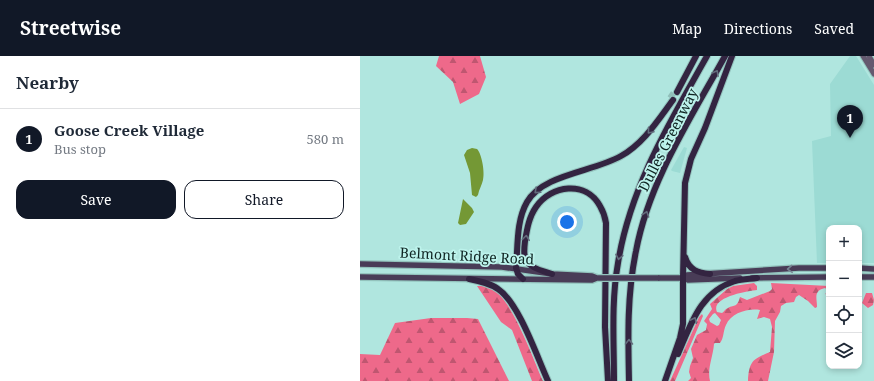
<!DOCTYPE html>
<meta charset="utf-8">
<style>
body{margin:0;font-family:"Noto Serif",serif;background:#f2f2f3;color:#1f2937}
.controls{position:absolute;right:12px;bottom:12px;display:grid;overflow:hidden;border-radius:8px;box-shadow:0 2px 6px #0003}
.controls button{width:36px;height:36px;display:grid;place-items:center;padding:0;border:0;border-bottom:1px solid #e0e1e3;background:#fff;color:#1f2937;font:20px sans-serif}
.you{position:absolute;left:207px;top:166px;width:14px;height:14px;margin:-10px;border:3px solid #fff;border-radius:50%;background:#1a73e8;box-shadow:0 0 0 6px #1a73e833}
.badge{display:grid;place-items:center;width:26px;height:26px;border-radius:50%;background:#111827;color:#fff;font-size:13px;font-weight:700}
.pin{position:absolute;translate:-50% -33px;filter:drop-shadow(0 1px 2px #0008)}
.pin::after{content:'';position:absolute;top:21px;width:14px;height:12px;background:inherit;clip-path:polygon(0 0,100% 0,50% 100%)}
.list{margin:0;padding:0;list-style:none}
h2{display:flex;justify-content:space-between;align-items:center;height:52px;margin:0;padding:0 16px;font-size:17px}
h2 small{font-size:13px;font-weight:400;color:#747a83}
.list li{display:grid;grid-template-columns:26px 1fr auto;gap:12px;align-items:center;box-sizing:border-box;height:60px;padding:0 16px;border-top:1px solid #e0e1e3}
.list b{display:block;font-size:15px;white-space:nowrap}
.list p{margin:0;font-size:13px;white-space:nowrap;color:#747a83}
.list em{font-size:13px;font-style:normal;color:#747a83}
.actions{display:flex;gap:8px;padding:12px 16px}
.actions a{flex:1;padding:9px 0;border:1px solid #111827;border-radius:12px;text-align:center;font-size:14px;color:#111827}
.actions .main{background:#111827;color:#fff}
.icon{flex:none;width:22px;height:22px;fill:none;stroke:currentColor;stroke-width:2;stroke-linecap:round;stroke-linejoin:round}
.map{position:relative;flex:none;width:514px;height:325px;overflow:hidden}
header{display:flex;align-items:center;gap:24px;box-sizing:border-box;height:56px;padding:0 20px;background:#111827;color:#fff}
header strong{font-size:19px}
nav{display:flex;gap:22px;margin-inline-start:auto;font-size:14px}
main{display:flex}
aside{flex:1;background:#fff}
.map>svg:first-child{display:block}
.built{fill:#9cdbd4}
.forest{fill:url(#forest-firs);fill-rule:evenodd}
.water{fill:#749835}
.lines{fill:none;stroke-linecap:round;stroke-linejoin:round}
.motorway-tunnel{stroke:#90bfb9;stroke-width:6;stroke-dasharray:6 3;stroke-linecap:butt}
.secondary-casing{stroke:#93c3bd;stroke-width:7}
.primary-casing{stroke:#93c3bd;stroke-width:8}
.motorway-casing{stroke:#93c3bd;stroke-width:8}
.secondary{stroke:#64596f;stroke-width:5}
.primary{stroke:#493c57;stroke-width:5.5}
.motorway{stroke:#332441;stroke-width:6}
.primary-bridge-casing{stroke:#93c3bd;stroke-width:8;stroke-linecap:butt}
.primary-bridge{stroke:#493c57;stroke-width:5.5}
.oneway{stroke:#636c7d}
.oneway2{stroke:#778593}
.labels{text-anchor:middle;stroke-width:3.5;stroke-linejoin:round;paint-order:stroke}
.street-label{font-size:14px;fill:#0f2422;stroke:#bdf3ec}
</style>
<header>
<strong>Streetwise</strong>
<nav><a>Map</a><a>Directions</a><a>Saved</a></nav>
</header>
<main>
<aside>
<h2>Nearby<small></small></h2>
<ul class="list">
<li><span class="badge">1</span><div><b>Goose Creek Village</b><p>Bus stop</p></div><em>580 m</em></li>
</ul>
<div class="actions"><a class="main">Save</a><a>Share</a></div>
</aside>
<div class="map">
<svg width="514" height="325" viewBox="0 0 514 325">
<defs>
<pattern id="forest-firs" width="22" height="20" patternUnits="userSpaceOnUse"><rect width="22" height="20" fill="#ee698a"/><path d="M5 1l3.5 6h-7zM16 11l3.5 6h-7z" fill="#bf5670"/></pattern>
</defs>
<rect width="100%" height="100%" fill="#b0e6df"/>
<path class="built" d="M490,0H496L514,29V207H499V172H469V207H457L452,85L471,80L470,28Z
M324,91L327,92L320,117L312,115L311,114Z"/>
<path class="forest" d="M79,0H120L126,21L119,38L100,48L93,26L76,10Z
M394,227L397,230V234C388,235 350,241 357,256L362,257C364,256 365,253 368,252C375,248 377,252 380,241L387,244L410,235L412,233L411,227L469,230V239L465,238L469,235L465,232C453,235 457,242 457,251L455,252L448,245L439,239L436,241L434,246L426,247L421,250L420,256L415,265L414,296L408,325H388C389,305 393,303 410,296L412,271L410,263L404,261L397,263L400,254C388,252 371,257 366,269C363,275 364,282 360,287H355L354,288C353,301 347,313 350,325H328L331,322L329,316L330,310L333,302L331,293L337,279L346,274L347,268L344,265L352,253L350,248L367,233L373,230ZM355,257L361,264L359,269L357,270L350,266L349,263L353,258Z
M117,230C121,230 126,229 130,231C151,240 173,303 183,325H172L152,274L141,266Z
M506,237H512L514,244L513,249L508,252L502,247Z
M342,258L343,260L315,325H310L339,261Z
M71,262H107L118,263L149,325H0V298L20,299L35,267Z"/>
<path class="water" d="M112,92L117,93C122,98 125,117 123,124C122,129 119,133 118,139L116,141L112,139L110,117L104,99L107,94Z
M103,143L112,152L114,156L106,168L100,169L98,167Z"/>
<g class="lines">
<path class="motorway-tunnel" d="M310,42L315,35"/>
<defs>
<path id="secondary" d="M503,0L514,18
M509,0L514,9"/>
<path id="primary" d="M0,208L142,211L192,218L232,220L237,222
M499,212L514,213
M0,221L232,224L237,222
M499,221H514
M298,222H323L327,219L439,212H469
M323,222L328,224L380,222
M392,222L469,221"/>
<path id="motorway" d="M317,36L336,0
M325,201C329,214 338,217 350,218
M192,218C185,215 175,214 169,208C163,202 164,194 165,185C167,173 169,161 176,151C191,129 226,124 240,150C243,155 245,161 246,167L245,271L248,325
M109,223C119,225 130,227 138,233C159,247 177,301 188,325
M163,223L158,218L156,212C158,191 156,165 167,146C183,118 233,116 261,100C284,87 298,64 313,44
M318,298C331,268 340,236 375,225C382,223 390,223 397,222
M254,325C254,286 251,246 258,207C270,131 310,66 347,0
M269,325C268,281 267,238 276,195C289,125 331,62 365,0
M305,325L320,282L323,268V222L325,127L331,103L345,72L372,0"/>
</defs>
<use href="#secondary" class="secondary-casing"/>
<use href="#primary" class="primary-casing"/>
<use href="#motorway" class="motorway-casing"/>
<use href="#secondary" class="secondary"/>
<use href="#primary" class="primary"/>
<use href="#motorway" class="motorway"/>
<defs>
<path id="primary-bridge" d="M237,222H298"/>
</defs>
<use href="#primary-bridge" class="primary-bridge-casing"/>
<use href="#primary-bridge" class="primary-bridge"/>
</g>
<defs><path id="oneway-chevron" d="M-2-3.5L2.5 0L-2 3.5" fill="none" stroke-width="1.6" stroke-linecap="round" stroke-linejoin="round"/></defs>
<g class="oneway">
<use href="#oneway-chevron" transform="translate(356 17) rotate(-61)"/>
<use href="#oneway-chevron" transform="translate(290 75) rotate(130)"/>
<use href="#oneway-chevron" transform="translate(177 135) rotate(138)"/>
<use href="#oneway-chevron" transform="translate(286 158) rotate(-71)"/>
<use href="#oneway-chevron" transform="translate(166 182) rotate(-83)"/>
<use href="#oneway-chevron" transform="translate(259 201) rotate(101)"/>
<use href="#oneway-chevron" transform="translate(334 264) rotate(-64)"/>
<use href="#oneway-chevron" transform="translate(269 286) rotate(-90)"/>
</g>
<use class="oneway2" href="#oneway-chevron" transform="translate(430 213) rotate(177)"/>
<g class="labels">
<g class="street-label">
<text transform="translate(308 84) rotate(-63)" y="5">Dulles Greenway</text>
<text transform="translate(107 200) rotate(3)" y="5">Belmont Ridge Road</text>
</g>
</g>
</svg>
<div class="controls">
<button>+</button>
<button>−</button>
<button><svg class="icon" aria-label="locate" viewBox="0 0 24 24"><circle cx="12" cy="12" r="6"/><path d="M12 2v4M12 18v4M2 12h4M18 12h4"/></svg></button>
<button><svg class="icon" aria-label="layers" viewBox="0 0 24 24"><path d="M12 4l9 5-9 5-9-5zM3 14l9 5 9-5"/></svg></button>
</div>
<div class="you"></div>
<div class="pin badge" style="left:490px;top:82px">1</div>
</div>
</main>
